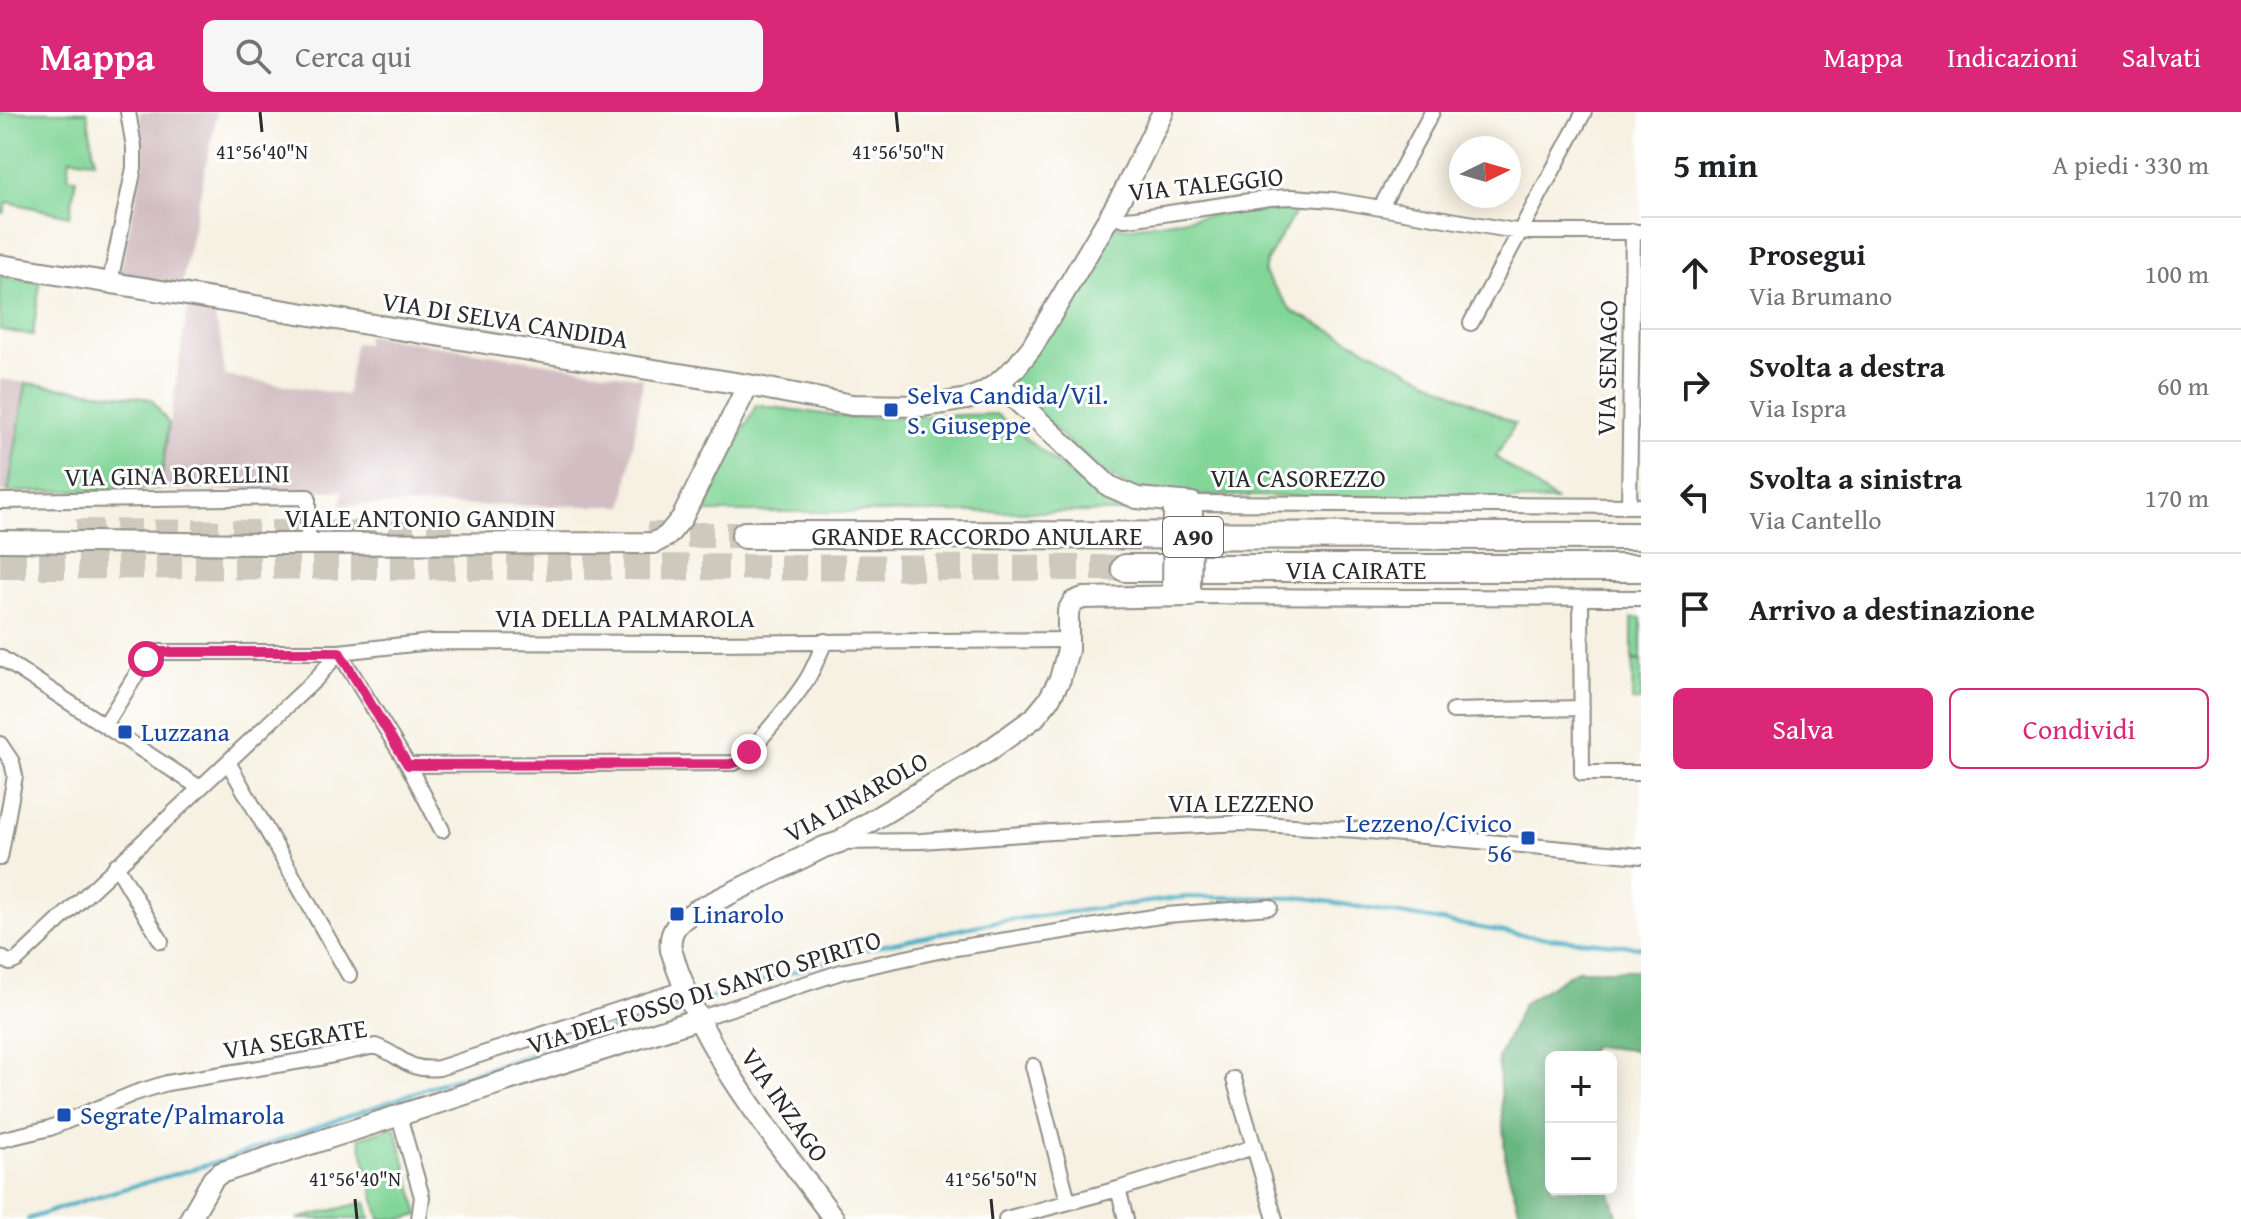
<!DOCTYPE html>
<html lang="it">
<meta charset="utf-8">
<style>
body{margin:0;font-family:"Gentium Book Plus",serif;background:#f6f6f6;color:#202124}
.controls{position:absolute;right:24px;bottom:24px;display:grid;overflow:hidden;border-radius:12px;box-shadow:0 4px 20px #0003}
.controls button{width:72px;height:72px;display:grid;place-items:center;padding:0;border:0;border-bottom:2px solid #e0e0e0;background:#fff;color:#202124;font:40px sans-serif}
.compass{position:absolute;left:1449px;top:24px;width:72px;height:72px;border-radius:50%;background:#fff;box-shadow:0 4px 20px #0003;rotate:85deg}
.stop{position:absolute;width:24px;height:24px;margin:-18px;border:6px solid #db2777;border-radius:50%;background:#fff}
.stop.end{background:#db2777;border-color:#fff;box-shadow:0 2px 8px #0008}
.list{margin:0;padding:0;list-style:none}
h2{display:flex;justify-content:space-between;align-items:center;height:104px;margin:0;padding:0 32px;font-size:34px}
h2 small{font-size:26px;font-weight:400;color:#757577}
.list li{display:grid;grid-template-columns:52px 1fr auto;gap:24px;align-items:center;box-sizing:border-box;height:112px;padding:0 32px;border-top:2px solid #e0e0e0}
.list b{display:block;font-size:30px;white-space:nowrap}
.list p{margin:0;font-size:26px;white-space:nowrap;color:#757577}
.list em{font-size:26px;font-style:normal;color:#757577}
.actions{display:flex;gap:16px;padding:24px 32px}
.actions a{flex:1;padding:18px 0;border:2px solid #db2777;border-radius:12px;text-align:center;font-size:28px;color:#db2777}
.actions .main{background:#db2777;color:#fff}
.icon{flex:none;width:44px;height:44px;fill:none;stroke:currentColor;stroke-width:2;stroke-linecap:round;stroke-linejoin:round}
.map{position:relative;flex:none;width:1641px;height:1107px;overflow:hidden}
header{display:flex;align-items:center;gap:48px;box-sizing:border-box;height:112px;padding:0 40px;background:#db2777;color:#fff}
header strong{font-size:38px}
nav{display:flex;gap:44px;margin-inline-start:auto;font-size:28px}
.search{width:560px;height:72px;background:#f6f6f6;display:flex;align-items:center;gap:20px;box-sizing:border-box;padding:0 28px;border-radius:12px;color:#757577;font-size:30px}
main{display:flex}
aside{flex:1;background:#fff}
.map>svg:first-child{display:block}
.industrial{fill:#d2bec2}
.green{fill:#82d698;stroke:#568062;stroke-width:2}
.forest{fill:#69b780;stroke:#4a7156;stroke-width:2}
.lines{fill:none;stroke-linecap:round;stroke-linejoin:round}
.stream{stroke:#46afc5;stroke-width:4}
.highway-tunnel{stroke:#cdc9bd;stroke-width:26;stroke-dasharray:26 13;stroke-linecap:butt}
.street-casing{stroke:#908e86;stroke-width:18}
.secondary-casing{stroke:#908e86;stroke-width:24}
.highway-casing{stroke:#908e86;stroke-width:30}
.street{stroke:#fff;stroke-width:14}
.secondary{stroke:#fff;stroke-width:20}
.highway{stroke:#fff;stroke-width:26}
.secondary-bridge-casing{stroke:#908e86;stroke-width:24;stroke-linecap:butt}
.secondary-bridge{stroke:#fff;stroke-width:20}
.route{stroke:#db2777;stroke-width:10}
.ticks{fill:none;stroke:#2b2b2b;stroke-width:3}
.transit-dot{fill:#1a4fb4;stroke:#fff;stroke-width:3}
.labels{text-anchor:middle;stroke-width:6;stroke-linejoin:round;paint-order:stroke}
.shield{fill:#fff;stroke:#6b6b6b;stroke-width:2}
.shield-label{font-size:24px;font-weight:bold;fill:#2b2b2b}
.street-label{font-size:26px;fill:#2b2b2b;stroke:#fff}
.transit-label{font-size:26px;fill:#164399;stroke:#fff;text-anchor:start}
.ticks-label{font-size:20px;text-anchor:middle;fill:#2b2b2b;stroke:#fff;stroke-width:6;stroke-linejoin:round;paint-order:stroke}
</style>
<header>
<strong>Mappa</strong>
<div class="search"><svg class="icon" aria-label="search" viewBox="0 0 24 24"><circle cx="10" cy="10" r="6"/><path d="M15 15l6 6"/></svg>Cerca qui</div>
<nav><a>Mappa</a><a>Indicazioni</a><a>Salvati</a></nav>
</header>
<main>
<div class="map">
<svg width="1641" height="1107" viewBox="0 0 1641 1107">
<rect width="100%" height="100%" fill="#fff"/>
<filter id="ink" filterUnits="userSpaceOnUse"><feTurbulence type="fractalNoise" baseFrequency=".0125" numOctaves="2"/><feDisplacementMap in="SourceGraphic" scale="16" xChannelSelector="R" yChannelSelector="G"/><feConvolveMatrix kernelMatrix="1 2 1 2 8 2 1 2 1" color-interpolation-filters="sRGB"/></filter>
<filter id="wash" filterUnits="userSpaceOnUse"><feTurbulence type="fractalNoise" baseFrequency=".006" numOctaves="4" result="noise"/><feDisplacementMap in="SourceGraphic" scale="32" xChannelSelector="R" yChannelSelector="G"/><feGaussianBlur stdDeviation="1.8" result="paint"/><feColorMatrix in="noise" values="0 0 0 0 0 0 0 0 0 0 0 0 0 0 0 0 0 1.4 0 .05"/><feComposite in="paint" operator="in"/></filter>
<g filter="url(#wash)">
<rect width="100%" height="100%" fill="#f6f1e2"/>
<path class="industrial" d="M139,0H217L182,171L119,163L144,52Z
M188,193L217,198L214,204L220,224L225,264L347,283L355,231L366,232L367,223L643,266L624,394L341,393L343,379L160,377Z
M0,267L26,271L8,380H0Z"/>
<path class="green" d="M0,0H87L95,49L70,46L68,65L76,66L70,104L7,90L4,101H0Z
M1281,93L1299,94L1266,150L1264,161L1292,199L1515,312L1496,345L1556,389L1192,383L1130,376L1099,357L1008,275L1112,112L1125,116Z
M0,164L40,170L33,223L0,218Z
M26,271L151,287L169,312L160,377L8,380Z
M756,293L854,306L996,302L1080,370L1128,400H703Z
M1632,506H1641V547H1632Z
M1633,549H1641V589L1632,588Z
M395,1014L419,1103L403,1107H380L359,1026Z
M366,1090L370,1107H297Z"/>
<path class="forest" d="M1577,858H1641V939L1592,934L1586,945H1551V1077H1609L1618,1107H1522L1506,1053L1498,946L1524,891Z"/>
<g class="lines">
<path class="stream" d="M700,889L870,836L994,810L1185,785L1307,786L1528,824L1641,835
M28,1107L85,1088L224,1048L450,968L688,893"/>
</g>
</g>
<g filter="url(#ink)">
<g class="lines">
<path class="highway-tunnel" d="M76,420L465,422
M648,423H745
M0,454L1125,456"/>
<defs>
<path id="street" d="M1381,95L1432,0
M1110,103L1125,107L1136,106L1270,86L1292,85L1334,88L1521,120H1641
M110,170L134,56V35L128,0
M1471,211L1584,0
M0,389L308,385V432
M1192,391L1641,394
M1629,394L1633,119
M1190,484L1641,486
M1581,486L1582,661H1641
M339,540L408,653L442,718
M0,545L200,676
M1453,599L1582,596
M105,613L146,547L153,541L160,540H339L431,530L700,531L1068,528
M0,632L12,650L15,664L0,746
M228,650L349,863
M408,653L734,651C751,642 798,583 809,564C815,553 820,541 825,529
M840,730L921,729L1052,720L1244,711L1358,718L1641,744
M116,753L161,829
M0,845L10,851L17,848L316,567L339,540
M698,907L841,860L943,838L1166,803L1270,795
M1033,954L1068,1089
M1234,967L1254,1035
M399,1004L422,1085L419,1107
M0,1028L50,1016L135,981L167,971L320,946L375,934C402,943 406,960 439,956L686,876
M1118,1077L1126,1107
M1006,1107L1118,1077L1254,1035L1275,1107"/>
<path id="secondary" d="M0,153L748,273L852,293L921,294L944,291L967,287L983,281L998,271L1016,255L1032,235L1124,80L1163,0
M998,271L1109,374L1137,386L1192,391V398
M0,429L274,432L654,431L667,424L682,406L748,273
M190,1107L213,1067L220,1061L698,907
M834,1107C772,1022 702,940 671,838C668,817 680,808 697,798L824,735L840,730L856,718L987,640L1034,606L1048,589L1060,567L1068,538V499L1073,490L1083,486L1190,484V474"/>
<path id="highway" d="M745,423L1641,424
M1125,456H1641"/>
</defs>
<use href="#street" class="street-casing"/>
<use href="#secondary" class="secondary-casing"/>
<use href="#highway" class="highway-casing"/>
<use href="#street" class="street"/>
<use href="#secondary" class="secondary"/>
<use href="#highway" class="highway"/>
<defs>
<path id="secondary-bridge" d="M1173,474L1174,399
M1190,474L1192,398"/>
</defs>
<use href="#secondary-bridge" class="secondary-bridge-casing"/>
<use href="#secondary-bridge" class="secondary-bridge"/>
</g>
</g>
<g class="lines" filter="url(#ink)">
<path class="route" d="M146,547L153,541L160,540H339L408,653L730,652L738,650L749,640"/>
</g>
<path class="ticks" d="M260,0L262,20M896,0L898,20M355,1087L357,1107M991,1087L993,1107"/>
<g class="transit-dot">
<rect x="883" y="290" width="16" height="16" rx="4"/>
<rect x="117" y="612" width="16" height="16" rx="4"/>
<rect x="1520" y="718" width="16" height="16" rx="4"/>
<rect x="669" y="794" width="16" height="16" rx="4"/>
<rect x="56" y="995" width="16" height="16" rx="4"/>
</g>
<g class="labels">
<rect class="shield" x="1163" y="405" width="60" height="40" rx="6"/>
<g class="shield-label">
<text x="1193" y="433">A90</text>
</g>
<g class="street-label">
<text transform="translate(1206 72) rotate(-6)" y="9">VIA TALEGGIO</text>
<text transform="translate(505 208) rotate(9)" y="9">VIA DI SELVA CANDIDA</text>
<text transform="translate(1607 256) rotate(-89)" y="9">VIA SENAGO</text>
<text transform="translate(177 363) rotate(-1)" y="9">VIA GINA BORELLINI</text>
<text x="1298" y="375">VIA CASOREZZO</text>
<text x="420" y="415">VIALE ANTONIO GANDIN</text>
<text x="977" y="433">GRANDE RACCORDO ANULARE</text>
<text x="1356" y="467">VIA CAIRATE</text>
<text x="625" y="515">VIA DELLA PALMAROLA</text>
<text transform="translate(856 685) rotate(-29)" y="9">VIA LINAROLO</text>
<text x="1241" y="700">VIA LEZZENO</text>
<text transform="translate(704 880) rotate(-17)" y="9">VIA DEL FOSSO DI SANTO SPIRITO</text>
<text transform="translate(295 927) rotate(-9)" y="9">VIA SEGRATE</text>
<text transform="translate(785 993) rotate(55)" y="9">VIA INZAGO</text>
</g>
<g class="transit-label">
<text x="907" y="292">Selva Candida/Vil.<tspan x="907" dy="30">S. Giuseppe</tspan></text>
<text x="141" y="629">Luzzana</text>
<text x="1512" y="720" text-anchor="end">Lezzeno/Civico<tspan x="1512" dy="30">56</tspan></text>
<text x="693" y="811">Linarolo</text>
<text x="80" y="1012">Segrate/Palmarola</text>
</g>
</g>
<g class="ticks-label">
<text x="262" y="47">41°56'40"N</text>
<text x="898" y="47">41°56'50"N</text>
<text x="355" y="1074">41°56'40"N</text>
<text x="991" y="1074">41°56'50"N</text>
</g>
</svg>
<div class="controls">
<button>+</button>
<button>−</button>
</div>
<svg class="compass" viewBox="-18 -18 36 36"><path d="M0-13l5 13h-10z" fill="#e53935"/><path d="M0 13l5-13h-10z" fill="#757577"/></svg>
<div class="stop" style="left:146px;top:547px"></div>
<div class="stop end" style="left:749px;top:640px"></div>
</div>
<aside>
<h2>5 min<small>A piedi · 330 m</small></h2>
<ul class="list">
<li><svg class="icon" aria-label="ahead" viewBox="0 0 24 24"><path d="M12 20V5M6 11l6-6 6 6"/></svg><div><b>Prosegui</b><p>Via Brumano</p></div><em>100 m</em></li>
<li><svg class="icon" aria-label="right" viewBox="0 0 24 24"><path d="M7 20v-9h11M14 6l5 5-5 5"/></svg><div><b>Svolta a destra</b><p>Via Ispra</p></div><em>60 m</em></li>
<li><svg class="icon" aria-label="left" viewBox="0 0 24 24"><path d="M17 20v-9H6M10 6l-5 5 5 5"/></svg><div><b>Svolta a sinistra</b><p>Via Cantello</p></div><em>170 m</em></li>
<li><svg class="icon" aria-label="arrive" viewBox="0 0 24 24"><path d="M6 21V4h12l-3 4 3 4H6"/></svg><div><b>Arrivo a destinazione</b></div></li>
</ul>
<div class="actions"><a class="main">Salva</a><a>Condividi</a></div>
</aside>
</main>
